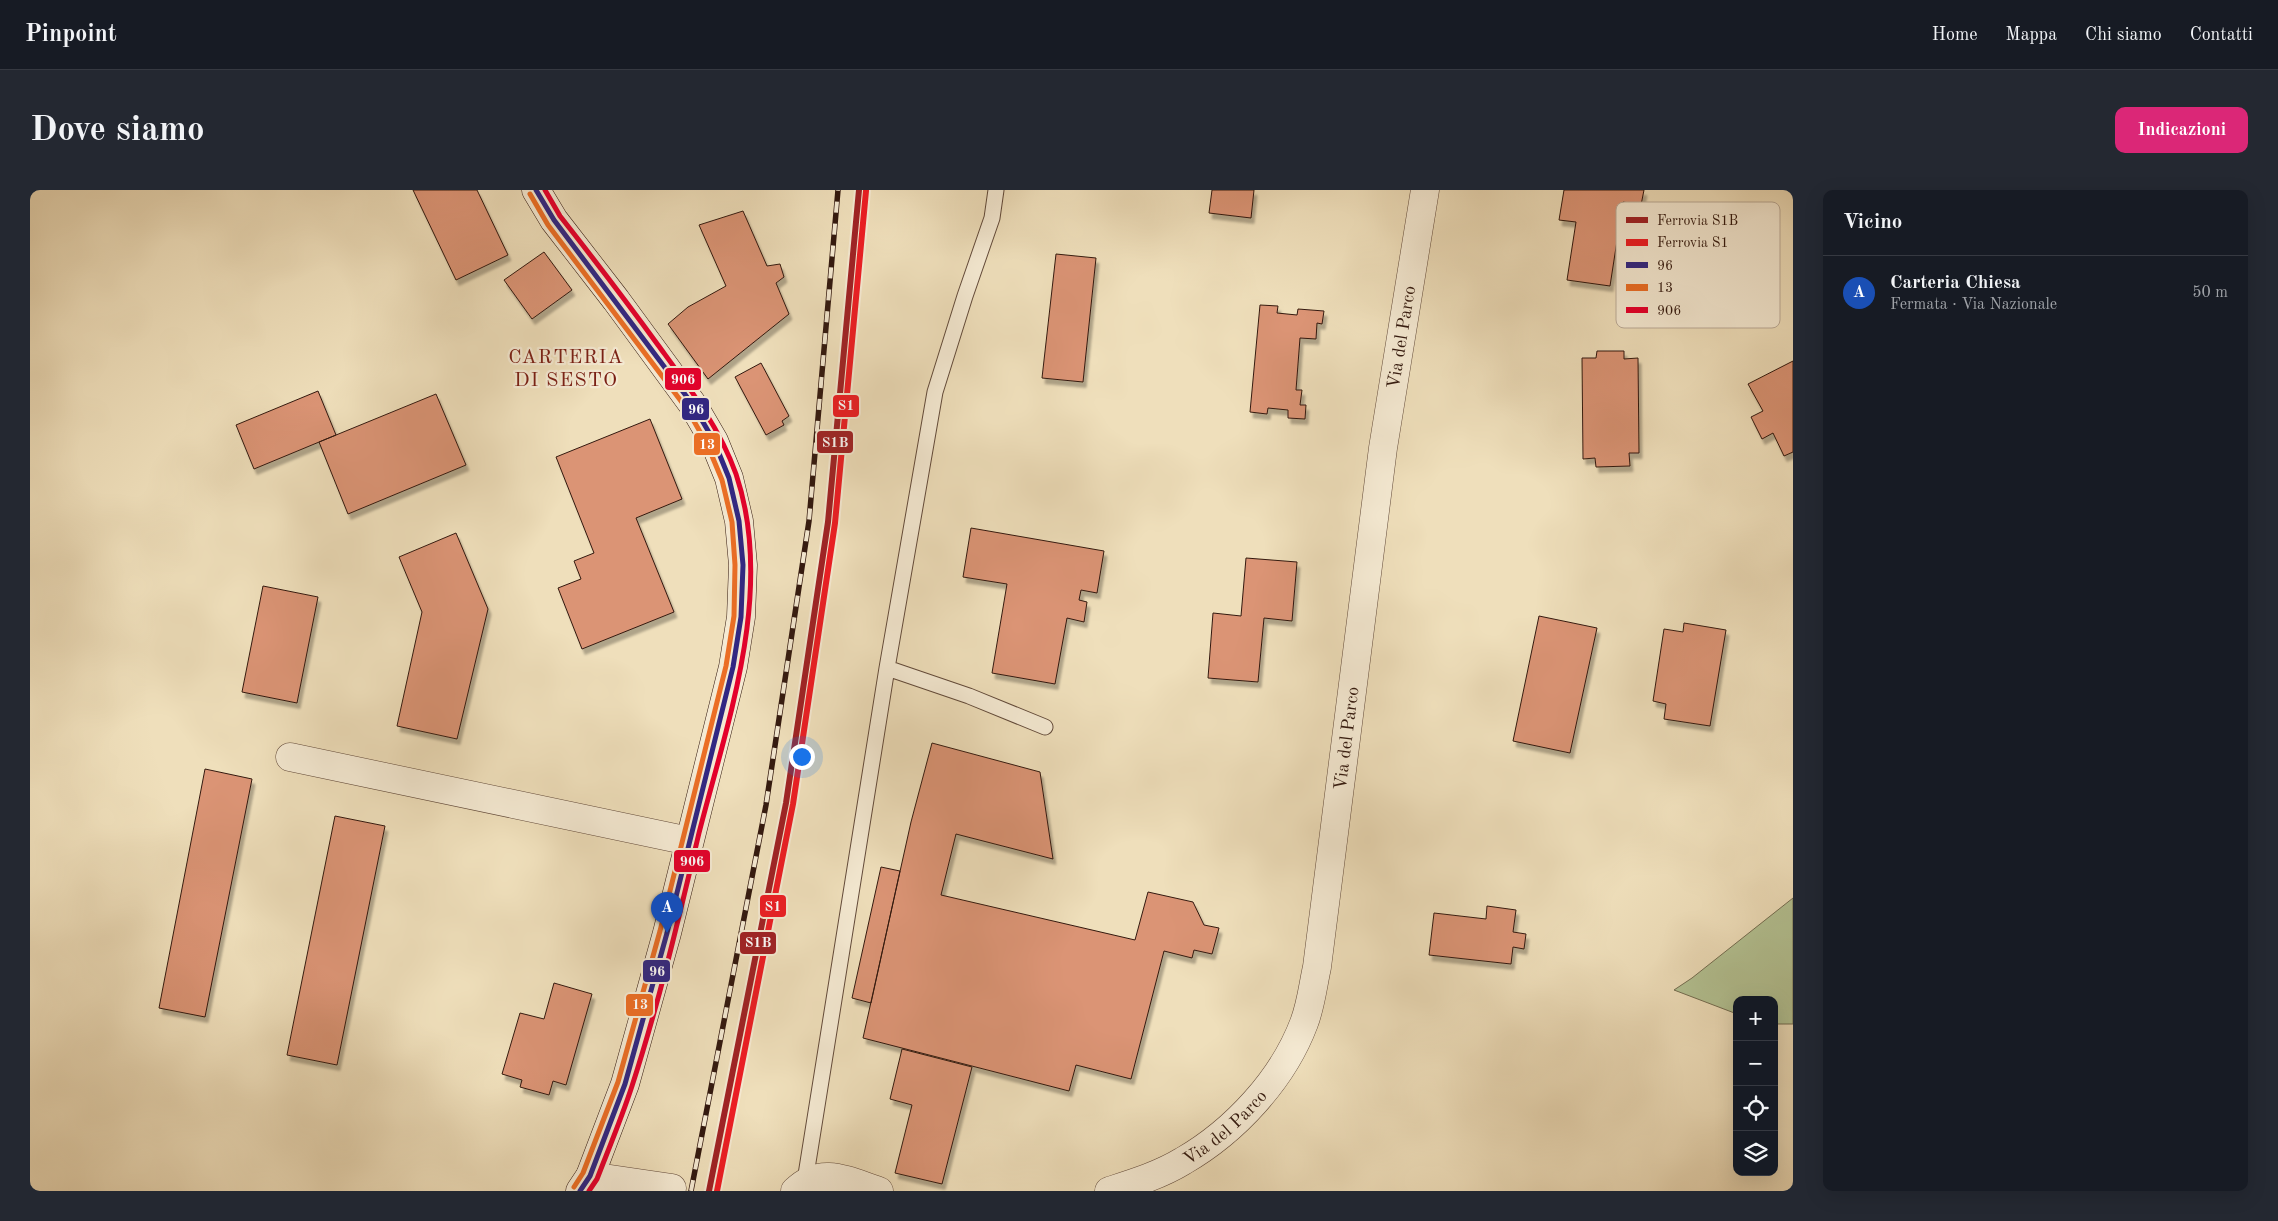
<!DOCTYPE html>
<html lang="it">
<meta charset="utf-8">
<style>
body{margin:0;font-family:"Old Standard TT",serif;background:#242831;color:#f1f3f6}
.controls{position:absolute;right:15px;bottom:15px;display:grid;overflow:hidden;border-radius:10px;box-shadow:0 5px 20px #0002}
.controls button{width:45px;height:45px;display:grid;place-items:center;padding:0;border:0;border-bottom:1px solid #363941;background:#171b24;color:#f1f3f6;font:25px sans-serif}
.you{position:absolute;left:771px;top:566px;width:18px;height:18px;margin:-12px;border:4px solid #fff;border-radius:50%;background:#1a73e8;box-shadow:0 0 0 8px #1a73e833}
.badge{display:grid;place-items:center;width:32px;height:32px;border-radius:50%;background:#db2777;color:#fff;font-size:16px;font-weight:700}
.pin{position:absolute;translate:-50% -41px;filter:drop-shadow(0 1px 2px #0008)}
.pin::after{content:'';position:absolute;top:26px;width:18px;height:15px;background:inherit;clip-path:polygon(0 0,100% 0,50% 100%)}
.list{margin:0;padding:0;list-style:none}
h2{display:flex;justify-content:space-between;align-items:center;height:65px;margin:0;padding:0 20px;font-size:21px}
h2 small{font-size:16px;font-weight:400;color:#9ea1a6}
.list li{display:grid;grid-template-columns:32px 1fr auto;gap:15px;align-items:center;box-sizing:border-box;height:75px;padding:0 20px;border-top:1px solid #363941}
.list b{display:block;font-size:19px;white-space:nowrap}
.list p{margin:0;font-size:16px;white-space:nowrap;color:#9ea1a6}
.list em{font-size:16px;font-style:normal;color:#9ea1a6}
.icon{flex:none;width:28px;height:28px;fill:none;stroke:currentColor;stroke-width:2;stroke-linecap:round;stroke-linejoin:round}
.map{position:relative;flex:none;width:1763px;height:1001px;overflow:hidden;border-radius:10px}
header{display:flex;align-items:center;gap:30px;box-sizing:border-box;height:70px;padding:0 25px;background:#171b24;border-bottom:1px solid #363941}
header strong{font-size:24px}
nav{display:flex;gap:28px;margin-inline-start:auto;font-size:18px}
.intro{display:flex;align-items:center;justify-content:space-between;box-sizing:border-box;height:120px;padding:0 30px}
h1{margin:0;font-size:35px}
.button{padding:12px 22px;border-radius:10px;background:#db2777;color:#fff;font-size:18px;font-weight:700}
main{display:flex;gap:30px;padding:0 30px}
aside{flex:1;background:#171b24;border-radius:10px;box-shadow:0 5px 20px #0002}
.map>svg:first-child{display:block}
.green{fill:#b4c394;stroke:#746e52}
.building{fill:#db9475;stroke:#33190f;filter:url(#shadow)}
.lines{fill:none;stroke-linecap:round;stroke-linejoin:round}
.service-casing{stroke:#624a3a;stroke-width:17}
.minor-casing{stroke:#624a3a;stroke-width:29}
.secondary-casing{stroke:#33190f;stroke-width:29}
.service{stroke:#f5ead3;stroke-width:15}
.minor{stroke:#f5ead3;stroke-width:28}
.secondary{stroke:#f5ead3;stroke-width:28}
.rail-casing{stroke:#33190f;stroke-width:5.5}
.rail{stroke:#f5ead3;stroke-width:4;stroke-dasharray:11;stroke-linecap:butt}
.bus-1-casing{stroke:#f5ead3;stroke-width:9}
.bus-2-casing{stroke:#f5ead3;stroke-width:9}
.bus-3-casing{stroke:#f5ead3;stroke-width:9}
.bus-1{stroke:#312783;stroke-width:5}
.bus-2{stroke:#eb6e25;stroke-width:5}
.bus-3{stroke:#e4002b;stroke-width:5}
.rail-1-casing{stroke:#f5ead3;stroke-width:10}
.rail-2-casing{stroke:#f5ead3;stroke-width:10}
.rail-1{stroke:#a02225;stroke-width:6}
.rail-2{stroke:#ed1d24;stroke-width:6}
.labels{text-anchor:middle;stroke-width:4.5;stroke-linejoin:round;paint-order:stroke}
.street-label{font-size:18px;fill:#33190f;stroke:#f5ead3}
.quarter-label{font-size:20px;letter-spacing:1px;fill:#7a1f14;stroke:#f5ead3}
.key{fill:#f5ead3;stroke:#bbab98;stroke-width:1}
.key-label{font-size:14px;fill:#33190f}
.line-badge{stroke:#f5ead3;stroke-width:2}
.badge-label{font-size:14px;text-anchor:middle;font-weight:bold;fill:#fff}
</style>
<header>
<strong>Pinpoint</strong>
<nav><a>Home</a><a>Mappa</a><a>Chi siamo</a><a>Contatti</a></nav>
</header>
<div class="intro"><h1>Dove siamo</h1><a class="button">Indicazioni</a></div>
<main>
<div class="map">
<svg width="1763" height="1001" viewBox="0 0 1763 1001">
<defs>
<filter id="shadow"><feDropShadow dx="3" dy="5.5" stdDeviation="1" flood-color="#0004"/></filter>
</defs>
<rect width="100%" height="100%" fill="#efdfbb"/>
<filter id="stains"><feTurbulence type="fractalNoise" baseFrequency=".004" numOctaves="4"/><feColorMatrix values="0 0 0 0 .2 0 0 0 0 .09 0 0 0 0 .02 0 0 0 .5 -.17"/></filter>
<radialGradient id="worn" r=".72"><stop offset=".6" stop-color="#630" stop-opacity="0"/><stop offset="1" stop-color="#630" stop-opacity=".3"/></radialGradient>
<path class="green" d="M1763,708V834H1744V810H1707V824L1644,800L1662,788Z"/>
<path class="building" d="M383,0H447L478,65L426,90Z
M1182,0H1224L1221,28L1179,23Z
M1534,0H1614L1611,15L1593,12L1580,96L1537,90L1546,32L1529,30Z
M713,21L737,76L750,74L754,87L746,93L759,124L678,189L638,134L658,117L696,96L669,35Z
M514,62L542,100L502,129L474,90Z
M1026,64L1066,68L1053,192L1012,188Z
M1230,115L1248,116L1247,123L1267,125L1268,119L1294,121L1292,134L1287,133L1286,149L1270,148L1266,200H1272L1270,215H1276L1275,229L1258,228V220L1238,218L1237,224L1220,222Z
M1567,161H1594V169L1608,168L1609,263H1599L1600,276L1566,277L1565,268L1553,269L1552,168H1566Z
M1763,171V262L1754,266L1743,243L1732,249L1721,227L1733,221L1718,194Z
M731,173L759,226L752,231L754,235L736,245L705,187Z
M288,201L306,245L224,279L206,235Z
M406,204L436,275L318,324L289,252Z
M620,229L652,309L606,328L644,422L552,459L528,398L551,389L544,371L564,363L526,267Z
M941,338L1074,361L1067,403L1051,400L1049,410L1057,412L1054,432L1037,428L1025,494L962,483L977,394L933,387Z
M426,343L458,419L427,549L367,536L392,422L369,367Z
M1216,368L1267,372L1262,431L1234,428L1228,492L1178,488L1183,423L1211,426Z
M233,396L288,407L267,513L212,502Z
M1509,426L1567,438L1540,563L1483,551Z
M1654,433L1696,440L1680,536L1634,529L1636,514L1623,511L1634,439L1653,442Z
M902,553L1010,582L1023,669L926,644L911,705L1105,750L1118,702L1163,712L1174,735L1189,738L1182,764L1164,760L1162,768L1134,761L1101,889L1046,875L1039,901L833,848L881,632Z
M175,579L222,589L175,827L129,818Z
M305,626L355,636L307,875L257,865Z
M851,677L870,681L841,813L822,808Z
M1457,716L1486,720L1483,742L1496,744L1494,759L1483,757L1481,774L1399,765L1404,723L1456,729Z
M524,793L562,804L536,895L523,891L519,905L490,897L492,890L472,884L490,823L514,829Z
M872,859L942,877L912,994L865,983L882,915L860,909Z"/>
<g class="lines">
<defs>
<path id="service" d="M857,478L939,506L1015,537
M775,991L857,478L905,202L935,106L962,28L966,0"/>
<g id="minor">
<path d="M260,567L659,651"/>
<path d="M560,986L642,998"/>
<path d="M765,1001C791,975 818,991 849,1001"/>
<path id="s1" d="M1079,1001C1104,993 1130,985 1153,971C1205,941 1253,889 1274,833C1281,815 1283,795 1287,777L1353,258L1395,0"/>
</g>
<path id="secondary" d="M506,0L524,30L586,110L663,215L684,251L699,288L709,331L713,375L711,427L703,477L637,743L595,894L560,986L550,1001"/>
</defs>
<use href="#service" class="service-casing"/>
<use href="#minor" class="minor-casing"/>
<use href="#secondary" class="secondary-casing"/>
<use href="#service" class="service"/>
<use href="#minor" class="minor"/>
<use href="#secondary" class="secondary"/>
<defs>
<path id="rail" d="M661,1001L736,615L779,331L808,0"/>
</defs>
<use href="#rail" class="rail-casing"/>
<use href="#rail" class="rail"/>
<defs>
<path id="bus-1" d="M506,0L524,30L663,215L684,251L699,288L709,331L713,375L711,427L703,477L637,743L595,894L560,986L550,1001"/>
<path id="bus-2" d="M500,4L518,35L657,219L677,254L692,290L702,332L705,375L704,426L696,476L630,741L588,892L553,983L544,997"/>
<path id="bus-3" d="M515,0L530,26C563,68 596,111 628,155C658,196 689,236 706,284C745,400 698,530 669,643C649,727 629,813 602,896C592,927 579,958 567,989L559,1001"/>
</defs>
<use href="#bus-1" class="bus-1-casing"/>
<use href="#bus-2" class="bus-2-casing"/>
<use href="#bus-3" class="bus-3-casing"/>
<use href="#bus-1" class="bus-1"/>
<use href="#bus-2" class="bus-2"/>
<use href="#bus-3" class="bus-3"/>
<defs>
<path id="rail-1" d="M679,1001L756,613L798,332L829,0"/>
<path id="rail-2" d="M687,1001L763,614L805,333L836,1"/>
</defs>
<use href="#rail-1" class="rail-1-casing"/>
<use href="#rail-2" class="rail-2-casing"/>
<use href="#rail-1" class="rail-1"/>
<use href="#rail-2" class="rail-2"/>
</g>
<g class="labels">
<g class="street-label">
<text dy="6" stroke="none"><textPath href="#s1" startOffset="960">Via del Parco</textPath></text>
<text dy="6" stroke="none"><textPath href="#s1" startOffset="555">Via del Parco</textPath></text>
<text dy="6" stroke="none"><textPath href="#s1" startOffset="134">Via del Parco</textPath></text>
</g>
<g class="quarter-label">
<text x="536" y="173">CARTERIA<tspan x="536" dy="23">DI SESTO</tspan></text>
</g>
</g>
<rect x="1586" y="12" width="164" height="126" rx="8" class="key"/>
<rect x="1596" y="27" width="22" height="6" fill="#a02225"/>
<rect x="1596" y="49" width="22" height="7" fill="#ed1d24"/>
<rect x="1596" y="72" width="22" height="6" fill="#312783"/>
<rect x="1596" y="94" width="22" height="7" fill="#eb6e25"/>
<rect x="1596" y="117" width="22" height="6" fill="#e4002b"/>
<g class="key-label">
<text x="1627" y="35">Ferrovia S1B</text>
<text x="1627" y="57">Ferrovia S1</text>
<text x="1627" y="80">96</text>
<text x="1627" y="102">13</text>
<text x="1627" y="125">906</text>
</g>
<g class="line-badge">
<rect x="634" y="177" width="38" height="24" rx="5" fill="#e4002b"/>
<rect x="802" y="204" width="28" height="24" rx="5" fill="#ed1d24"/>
<rect x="651" y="207" width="29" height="24" rx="5" fill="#312783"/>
<rect x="786" y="240" width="38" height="24" rx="5" fill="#a02225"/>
<rect x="663" y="242" width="28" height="24" rx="5" fill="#eb6e25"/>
<rect x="643" y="659" width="38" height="24" rx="5" fill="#e4002b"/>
<rect x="729" y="704" width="28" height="24" rx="5" fill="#ed1d24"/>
<rect x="709" y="741" width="38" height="24" rx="5" fill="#a02225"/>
<rect x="612" y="769" width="29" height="24" rx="5" fill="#312783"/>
<rect x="595" y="803" width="29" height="24" rx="5" fill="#eb6e25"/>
</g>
<g class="badge-label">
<text x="653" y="194">906</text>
<text x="816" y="220">S1</text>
<text x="666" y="224">96</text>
<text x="805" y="257">S1B</text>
<text x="677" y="259">13</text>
<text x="662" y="676">906</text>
<text x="743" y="721">S1</text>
<text x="728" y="757">S1B</text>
<text x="627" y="786">96</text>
<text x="610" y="819">13</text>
</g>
<rect width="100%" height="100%" filter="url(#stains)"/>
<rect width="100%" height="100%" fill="url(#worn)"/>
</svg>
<div class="controls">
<button>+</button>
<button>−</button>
<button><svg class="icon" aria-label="locate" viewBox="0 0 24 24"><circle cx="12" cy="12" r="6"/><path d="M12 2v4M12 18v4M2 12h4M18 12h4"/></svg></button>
<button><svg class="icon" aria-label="layers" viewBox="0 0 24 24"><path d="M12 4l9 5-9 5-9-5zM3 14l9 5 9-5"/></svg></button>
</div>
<div class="you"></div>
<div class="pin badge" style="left:637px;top:743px;background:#1a4fb4">A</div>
</div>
<aside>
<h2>Vicino<small></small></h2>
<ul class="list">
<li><span class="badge" style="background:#1a4fb4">A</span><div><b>Carteria Chiesa</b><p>Fermata · Via Nazionale</p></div><em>50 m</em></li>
</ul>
</aside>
</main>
